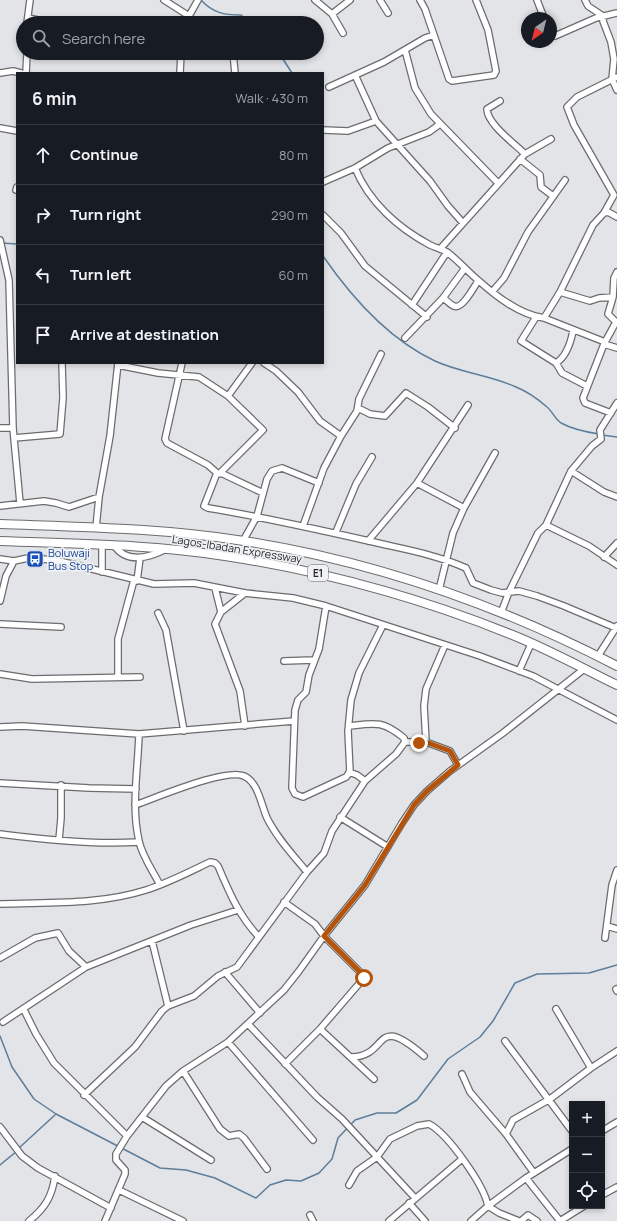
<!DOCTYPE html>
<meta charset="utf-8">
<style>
body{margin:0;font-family:Manrope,sans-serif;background:#20242c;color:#f1f3f6}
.controls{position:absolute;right:12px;bottom:12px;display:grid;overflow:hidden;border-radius:0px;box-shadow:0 2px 6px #0003}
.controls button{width:36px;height:36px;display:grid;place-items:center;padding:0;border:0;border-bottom:1px solid #363941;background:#171b24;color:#f1f3f6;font:20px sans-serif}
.compass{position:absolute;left:521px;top:12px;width:36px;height:36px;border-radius:50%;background:#171b24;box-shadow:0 2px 6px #0003;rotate:215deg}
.stop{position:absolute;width:12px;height:12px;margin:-9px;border:3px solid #b45309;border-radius:50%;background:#fff}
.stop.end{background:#b45309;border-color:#fff;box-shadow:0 1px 4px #0008}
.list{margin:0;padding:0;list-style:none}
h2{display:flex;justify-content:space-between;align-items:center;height:52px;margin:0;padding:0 16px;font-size:17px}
h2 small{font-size:13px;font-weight:400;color:#9ea1a6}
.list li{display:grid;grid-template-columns:26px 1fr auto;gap:12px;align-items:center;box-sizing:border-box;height:60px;padding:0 16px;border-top:1px solid #363941}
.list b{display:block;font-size:15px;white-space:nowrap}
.list em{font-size:13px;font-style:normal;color:#9ea1a6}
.icon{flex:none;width:22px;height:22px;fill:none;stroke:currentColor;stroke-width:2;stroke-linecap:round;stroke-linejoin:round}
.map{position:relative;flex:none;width:617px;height:1221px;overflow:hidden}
.search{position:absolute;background:#171b24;box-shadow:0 2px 6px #0003;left:16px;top:16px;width:308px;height:44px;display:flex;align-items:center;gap:10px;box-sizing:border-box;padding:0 14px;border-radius:22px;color:#9ea1a6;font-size:15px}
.panel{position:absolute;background:#171b24;box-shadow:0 2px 6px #0003;left:16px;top:72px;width:308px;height:292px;border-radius:0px}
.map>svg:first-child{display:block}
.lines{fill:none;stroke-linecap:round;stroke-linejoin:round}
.stream{stroke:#5d7d9b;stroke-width:1.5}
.minor-casing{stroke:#6a6c6e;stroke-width:8}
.highway-casing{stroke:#6a6c6e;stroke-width:10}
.minor{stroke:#fff;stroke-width:5.5}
.highway{stroke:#fff;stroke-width:8}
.route{stroke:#b45309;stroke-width:5}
.labels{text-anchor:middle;stroke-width:3.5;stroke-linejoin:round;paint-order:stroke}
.shield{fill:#eff1f4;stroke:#646567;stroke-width:1}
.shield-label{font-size:10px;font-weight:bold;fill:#29292a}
.street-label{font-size:11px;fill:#29292a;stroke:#eff1f4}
.transit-label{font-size:11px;fill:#164399;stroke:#eff1f4;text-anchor:start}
</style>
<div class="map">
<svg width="617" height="1221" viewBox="0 0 617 1221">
<rect width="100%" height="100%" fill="#e2e4e7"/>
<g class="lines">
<path class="stream" d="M201,0C213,13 224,15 241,15L251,23
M279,53L292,73
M2,243L17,244
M323,256C352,298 388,339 435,361C461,373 490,375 516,387C526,391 539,400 547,407C552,411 555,419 561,423C572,429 586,432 599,434
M602,435L617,437
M0,1036L12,1067L34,1099L56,1114L160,1168L186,1170L215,1178L256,1198L270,1185L286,1180L301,1181L319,1173L332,1159L338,1138L355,1120L377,1113H396L417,1100L448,1059L480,1037L493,1021L515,983L537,974L589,973L617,965
M19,1148L56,1114
M0,1165L17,1151"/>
<defs>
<path id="minor" d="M164,0L189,16
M315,0L332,14L343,33
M380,0L388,13
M420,0L425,9L449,79L452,81L494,75L496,71L488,30L476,0
M537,0L544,18
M585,0L588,6L603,16V21L611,42L614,59L612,79L617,90
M332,14L350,0
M28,18L53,23
M27,23L30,0
M188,23L189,16L198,0
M551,34L555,36L596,18L617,13
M405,50L415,88L431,114L498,183
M233,53L235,73
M0,73L13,71L21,73
M26,73L27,53
M180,73L181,53
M355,75L376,121L430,181L448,206L463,223
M329,87L384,62L425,38L434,35
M500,101L487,109C487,124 515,144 525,154
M0,128L17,131
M323,130L348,131L376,121
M520,159L540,175L541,187L553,196
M355,168C369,202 398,228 430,245C436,248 442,249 447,252C459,261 468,272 479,281C497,297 520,315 544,318L605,342
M323,182L355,168L388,148L429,132L440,124
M16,190L17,187
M604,213L608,212L617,217
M323,215L341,233L365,266L427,317
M0,240L9,280L13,428L20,503
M440,249L525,154L551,139
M492,292L504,278L528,232L565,180
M560,292L590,301L599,298L613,297
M443,298C447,300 450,305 454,306C462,310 474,287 478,281
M412,305L447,252
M536,317L521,341L556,363L562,373L587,386
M544,318L560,292L593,225L604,213L614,195L574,125L567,107L577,97L617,77
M405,338L443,298L465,268
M604,344L617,348
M182,363L165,439L167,443L208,465L217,473L204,506L208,508C263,517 316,529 369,541C402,549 435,554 466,568L473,583L491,590L502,593L519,591L537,596L564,606L616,628
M264,363L276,371L298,392L320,421L341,436
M556,363C566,357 571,341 573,331
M118,365L158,373L199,377L228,396L263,430L220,473
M228,396L252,363
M358,408L370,414L385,416L406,393L428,407L455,428
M611,413L585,403L583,398L604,344L616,322L608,314L613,297L614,278L617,272
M0,428H13
M14,438L60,434L63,398L62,363
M571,471L604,492L617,497
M217,473L223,474L263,493
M417,483L464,508
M0,506L44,501L56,503L69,507L99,497
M546,525L589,546L617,565
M303,526L324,468L341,436L357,411L359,399L381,354
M96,528L99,497L110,436L118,363
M336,532L356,484L372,457
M243,541L257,516L267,479L272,471L282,468L319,483
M368,541L417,483L468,405
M102,544V572
M114,545C126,564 149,558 166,549
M604,557L617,543
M0,559L14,561
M137,581L140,558
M215,588L221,612
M439,590L453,533L464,508L495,453
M245,593L221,612L215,624L240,691L245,726
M0,601L6,576L14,561L28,558L55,560L154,584L194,583L245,593L293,598L326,606L480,656L533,676L617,720
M326,606L319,649L309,675L306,692L298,700L295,710L292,788L295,794L303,797L346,777L350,772L348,731L351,700L359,673L383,625
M158,613L166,630L184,731
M501,613L509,592L538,533L546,525L571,471L592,446L601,439L600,430L617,403
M0,624L61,627
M598,656L617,626
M284,661L314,660
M519,671L531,644
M0,674L32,679L140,677
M118,677V639L134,580
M349,726C375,723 382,720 404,738L405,742H426L450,751L458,765
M0,727L22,726L139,734L294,721
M139,734C138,769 131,807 139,841C142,856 153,871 160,885
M426,742L424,706L426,689L445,645
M349,772L357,775L365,781
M0,783L89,788L136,789
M135,805C156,798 225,768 244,776C258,782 261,804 267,818C277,838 293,855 307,872
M340,817L388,847
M0,834C45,840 93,845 139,842
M59,840L61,818V785
M284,902L315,924L324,936L360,972L364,978L320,1029L285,1064
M0,904C48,902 99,905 146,890C168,883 189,872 210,862L215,863L218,866C229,892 239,916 259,937
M607,926L617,929
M605,938L612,885L617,870
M152,941L168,1006
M0,958L35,938L58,933L69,951L86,967
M225,972L260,1013
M616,989L617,991
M556,1009L591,1068
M24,1010L36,1034L54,1063L127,1136
M3,1022L86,967L191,925L238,910
M248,1024L317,1097L342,1119L415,1198
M320,1029L374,1079
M505,1041L572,1131
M228,1042L313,1140
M351,1057C390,1057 372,1011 424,1056
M183,1071L220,1129L229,1136L239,1134L244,1138L267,1169
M462,1074L470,1092L506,1134L534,1173
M84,1095L135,1047L162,1011L168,1006L194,996L218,976L237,967L307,872L324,853L332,831L365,781L396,754L405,742
M142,1117L211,1160
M0,1127L22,1156L38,1168L111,1208
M602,1131L617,1122
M506,1134L513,1120L550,1099L591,1068L617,1051
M526,1178L572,1149
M349,1185L357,1171L377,1157L390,1139L417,1126L429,1124C448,1134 484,1185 488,1206L499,1213L519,1221
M119,1190L183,1221
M602,1195L617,1187
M409,1203L425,1221
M310,1215L313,1221
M29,1221C45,1208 52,1197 55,1176
M105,1221L125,1174V1170L116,1160V1154L127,1136L166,1086L183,1071L228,1042L284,990L299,971L324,936L365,885L402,823L414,805L427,791L450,771L503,733L584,669
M389,1221L462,1159
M471,1221L488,1206L526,1178L560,1221
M521,1221L528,1215L537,1221
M560,1221L584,1206"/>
<path id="highway" d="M0,524C81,527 163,528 244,541C373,561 501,606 617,666
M0,541C75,544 151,544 225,556C323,571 418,597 510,634C546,648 582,668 617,685"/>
</defs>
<use href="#minor" class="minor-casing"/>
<use href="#highway" class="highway-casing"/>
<use href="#minor" class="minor"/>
<use href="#highway" class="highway"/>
</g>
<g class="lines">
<path class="route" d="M364,978L360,972L324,936L365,885L414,805L427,791L458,765L450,751L426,742L419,743"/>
</g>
<defs>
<symbol id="bus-square" viewBox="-11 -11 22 22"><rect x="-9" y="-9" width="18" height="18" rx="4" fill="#1a4fb4" stroke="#eff1f4"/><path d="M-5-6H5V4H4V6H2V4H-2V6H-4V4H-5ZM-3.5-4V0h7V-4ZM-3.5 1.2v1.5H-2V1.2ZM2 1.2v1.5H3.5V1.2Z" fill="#fff"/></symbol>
</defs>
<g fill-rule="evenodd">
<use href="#bus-square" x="25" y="549" width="20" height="20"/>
</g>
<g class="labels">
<rect class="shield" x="308" y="565" width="20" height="16" rx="3"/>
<g class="shield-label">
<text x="318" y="577">E1</text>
</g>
<g class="street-label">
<text transform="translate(237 549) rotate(9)" y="4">Lagos-Ibadan Expressway</text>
</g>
<g class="transit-label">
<text x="48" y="557">Boluwaji<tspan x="48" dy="13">Bus Stop</tspan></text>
</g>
</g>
</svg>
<div class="controls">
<button>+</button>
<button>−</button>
<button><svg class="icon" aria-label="locate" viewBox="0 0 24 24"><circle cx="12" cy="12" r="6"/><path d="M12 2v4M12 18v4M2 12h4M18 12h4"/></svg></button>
</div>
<svg class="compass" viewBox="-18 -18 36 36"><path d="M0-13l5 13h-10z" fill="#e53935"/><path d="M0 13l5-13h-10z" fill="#9ea1a6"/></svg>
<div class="stop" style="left:364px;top:978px"></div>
<div class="stop end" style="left:419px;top:743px"></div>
<div class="search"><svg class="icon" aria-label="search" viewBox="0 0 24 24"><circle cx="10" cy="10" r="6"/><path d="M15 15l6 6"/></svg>Search here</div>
<section class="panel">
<h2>6 min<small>Walk · 430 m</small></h2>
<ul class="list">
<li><svg class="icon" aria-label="ahead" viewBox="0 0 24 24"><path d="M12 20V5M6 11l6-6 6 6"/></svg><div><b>Continue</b></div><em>80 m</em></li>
<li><svg class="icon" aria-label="right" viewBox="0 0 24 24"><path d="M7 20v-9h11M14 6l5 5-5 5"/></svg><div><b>Turn right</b></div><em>290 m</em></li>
<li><svg class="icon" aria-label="left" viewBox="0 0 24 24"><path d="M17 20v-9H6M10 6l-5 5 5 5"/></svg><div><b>Turn left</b></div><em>60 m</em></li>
<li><svg class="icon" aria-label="arrive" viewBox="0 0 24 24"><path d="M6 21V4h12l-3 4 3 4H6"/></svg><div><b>Arrive at destination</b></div></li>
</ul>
</section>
</div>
